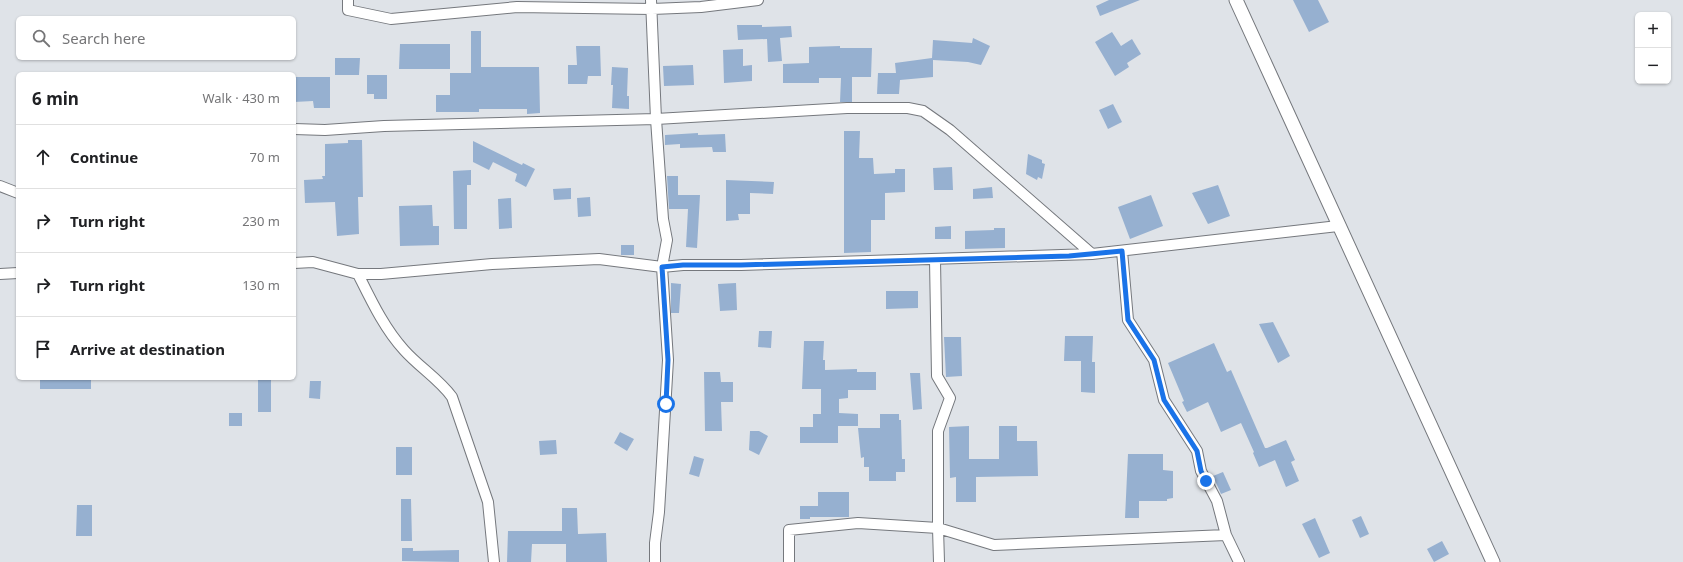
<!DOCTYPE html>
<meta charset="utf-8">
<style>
body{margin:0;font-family:"Noto Sans",sans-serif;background:#f6f6f6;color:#202124}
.controls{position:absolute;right:12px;top:12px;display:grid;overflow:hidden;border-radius:6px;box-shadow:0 1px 3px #0004}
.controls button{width:36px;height:36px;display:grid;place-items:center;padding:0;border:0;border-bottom:1px solid #e0e0e0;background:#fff;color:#202124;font:20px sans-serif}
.stop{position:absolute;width:12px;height:12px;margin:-9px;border:3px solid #1a73e8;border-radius:50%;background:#fff}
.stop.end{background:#1a73e8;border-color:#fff;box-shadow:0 1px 4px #0008}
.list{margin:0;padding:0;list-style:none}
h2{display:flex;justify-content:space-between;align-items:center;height:52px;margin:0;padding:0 16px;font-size:17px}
h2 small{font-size:13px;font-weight:400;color:#757577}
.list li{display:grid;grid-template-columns:26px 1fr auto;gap:12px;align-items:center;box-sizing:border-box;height:64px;padding:0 16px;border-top:1px solid #e0e0e0}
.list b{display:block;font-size:15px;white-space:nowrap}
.list em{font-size:13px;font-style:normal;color:#757577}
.icon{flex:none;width:22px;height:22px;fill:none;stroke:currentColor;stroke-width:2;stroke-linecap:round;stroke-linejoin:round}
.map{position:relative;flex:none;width:1683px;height:562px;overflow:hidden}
.search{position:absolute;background:#fff;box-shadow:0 1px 3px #0004;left:16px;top:16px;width:280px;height:44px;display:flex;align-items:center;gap:10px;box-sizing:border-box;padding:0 14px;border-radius:6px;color:#757577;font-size:15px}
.panel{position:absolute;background:#fff;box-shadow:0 1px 3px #0004;left:16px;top:72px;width:280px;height:308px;border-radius:6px}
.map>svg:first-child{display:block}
.building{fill:#96b0d0}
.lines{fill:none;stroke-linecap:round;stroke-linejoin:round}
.minor-casing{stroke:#75787d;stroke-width:12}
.tertiary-casing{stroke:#75787d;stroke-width:15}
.minor{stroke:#fff;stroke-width:10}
.tertiary{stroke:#fff;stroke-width:13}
.route{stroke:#1a73e8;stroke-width:5}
</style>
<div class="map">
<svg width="1683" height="562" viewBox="0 0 1683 562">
<rect width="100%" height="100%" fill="#dfe3e8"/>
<path class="building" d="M1109,0H1140L1100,16L1096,6Z
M1293,0H1318L1329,22L1309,32Z
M737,25H762V27L791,26L792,37L780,38L782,61L768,62L767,39L738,40Z
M471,31H481V67H539L540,113L527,114V109H479V112H436V95H450V73H471Z
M1112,32L1121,46L1132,39L1141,54L1127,63L1129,67L1115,76L1095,42Z
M973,38L990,46L981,65L968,62L933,60V77L900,80L899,94H877L878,73H896L895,63L932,58L933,40L972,43Z
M400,44H450V69H399Z
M576,46H600L601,76H588L587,84H568V65H577Z
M840,46V48H872L871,77H852V102H840L841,78H819V83H783V64L809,63V47Z
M743,49V66L752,65V81L724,83L723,50Z
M335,58H360L359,75H335Z
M693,65L694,85L664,86L663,66Z
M612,67L628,68L627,96H629V109L612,108L613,85H611Z
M367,75H387V99H374V94H367Z
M294,77H330V108H314L313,101L294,102Z
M1113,104L1122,122L1108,129L1099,110Z
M844,131H860L859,158H873L874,174L895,173V169H905V192L885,193V220H871V252L844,253Z
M698,133V135L725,134L726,152H713L712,147L680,148V144L665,145V135Z
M348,140H362L363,197H358L359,234L337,236L335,202L305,203L304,180L323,179L322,176H325V144L348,143Z
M473,141L522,165L523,163L535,169L526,187L515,181L517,174L493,162L489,170L473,162Z
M1028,154L1042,160V163L1045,164L1042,179L1038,177L1037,180L1026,174Z
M952,167L953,190H934L933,168Z
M471,170V185H467V229H454L453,171Z
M667,176H678V195H700L697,248L686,247L688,209H669Z
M726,180L774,182L773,194L750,193V214H738L739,220L726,221Z
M1218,185L1230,216L1208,224L1192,193Z
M992,187L993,198L973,199V189Z
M571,188V199L554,200L553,189Z
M1151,195L1163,226L1130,239L1118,207Z
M590,197L591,216L578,217L577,198Z
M511,198L512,228L499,229L498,199Z
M432,205L433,226H439V245L400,246L399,206Z
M951,226V239H935V227Z
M994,228H1005V248L965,249V231L994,230Z
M621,245H634V255H621Z
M671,283L681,284L679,313H671Z
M736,283L737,310L720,311L718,284Z
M886,291H918V308L886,309Z
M1273,322L1290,356L1278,363L1259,324Z
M759,331H772L771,348L758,347Z
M1065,336H1093L1092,362H1095V393L1081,392V361H1064Z
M944,337H961L962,376L946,377Z
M804,341H824L823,360H825V370L857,369V372H876V390H848V398L839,399V413L858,414V426H838V443H800V427H813V414H821V389H802Z
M1214,343L1227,372L1231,370L1265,448H1267L1286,440L1295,460L1291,462L1299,481L1286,487L1275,460L1259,467L1253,453L1254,452L1241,423L1221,432L1208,402L1187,412L1182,402L1184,401L1168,363Z
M704,372H720L721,382H733V402H721L722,431H705Z
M910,373H920L922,409L913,410Z
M40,378H91V389H40Z
M258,378H271V412H258Z
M310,381H321L320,399L309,398Z
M229,413H242V426H229Z
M880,414H899V420H901L902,459H905V472H896V481H869V467H864V457L861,458L858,428H880Z
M969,426V459H999V426H1017V441H1037L1038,476L976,477V502H956V477L950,478L949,427Z
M750,431H759L768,436L759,455L749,450Z
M620,432L634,439L627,451L614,443Z
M556,440L557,454L540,455L539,441Z
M396,447H412V475H396Z
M1128,454H1163V470L1173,471V498L1167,499V501H1139V518H1125Z
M694,456L704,459L699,477L689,474Z
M1223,472L1231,490L1221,494L1213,476Z
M818,492H849V517H810V519H800V506H818Z
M401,499H411L412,541H401Z
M77,505H92V536H76Z
M562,508H577L578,534L606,533L607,562H566V544H532L531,562H507L508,531H562Z
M1361,516L1369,534L1360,538L1352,520Z
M1315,518L1330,553L1319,558L1302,524Z
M1442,541L1449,554L1434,562L1427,549Z
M402,548H413V551L459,550V562L402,561Z"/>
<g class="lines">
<defs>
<path id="minor" d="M348,0V10L391,19L517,7L652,9L701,7L758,0
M651,0L656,119L663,219L667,240L662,267L683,265H741L1092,254L1338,226
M294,129L325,130L384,126L656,119L847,108H908L923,111L950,130L1092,254
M0,186L18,193
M1122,251L1128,320L1154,360L1164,400L1197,451L1201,471L1217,501L1226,535L1239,562
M294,263L313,262L358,274H381L492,264L599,259L662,267L668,360L659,512L655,543V562
M0,274L18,273
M358,274C371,300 384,328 404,350C419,367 439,379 452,397L488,502L494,562
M789,562V530L858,523L938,528V431L950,398L937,376L935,260
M939,562L938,528L994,545L1226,535"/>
<path id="tertiary" d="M1236,0L1493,562"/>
</defs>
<use href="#minor" class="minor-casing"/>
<use href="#tertiary" class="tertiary-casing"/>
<use href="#minor" class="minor"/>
<use href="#tertiary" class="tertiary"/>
</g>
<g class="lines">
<path class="route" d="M666,404L668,360L662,267L683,265H741L1069,256L1122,251L1128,320L1154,360L1164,400L1197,451L1201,471L1206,481"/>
</g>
</svg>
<div class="controls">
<button>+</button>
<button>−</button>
</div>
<div class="stop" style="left:666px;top:404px"></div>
<div class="stop end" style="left:1206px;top:481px"></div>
<div class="search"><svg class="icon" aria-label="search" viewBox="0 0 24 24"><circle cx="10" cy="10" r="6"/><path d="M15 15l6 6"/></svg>Search here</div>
<section class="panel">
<h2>6 min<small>Walk · 430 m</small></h2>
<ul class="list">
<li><svg class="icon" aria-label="ahead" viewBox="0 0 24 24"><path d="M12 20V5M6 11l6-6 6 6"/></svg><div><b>Continue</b></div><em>70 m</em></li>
<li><svg class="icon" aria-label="right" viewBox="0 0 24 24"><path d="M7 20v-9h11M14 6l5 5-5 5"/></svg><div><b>Turn right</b></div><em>230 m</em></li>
<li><svg class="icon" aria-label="right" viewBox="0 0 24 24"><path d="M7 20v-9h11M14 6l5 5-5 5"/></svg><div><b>Turn right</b></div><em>130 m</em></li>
<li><svg class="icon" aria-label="arrive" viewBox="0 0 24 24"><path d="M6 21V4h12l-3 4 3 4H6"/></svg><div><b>Arrive at destination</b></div></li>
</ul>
</section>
</div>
